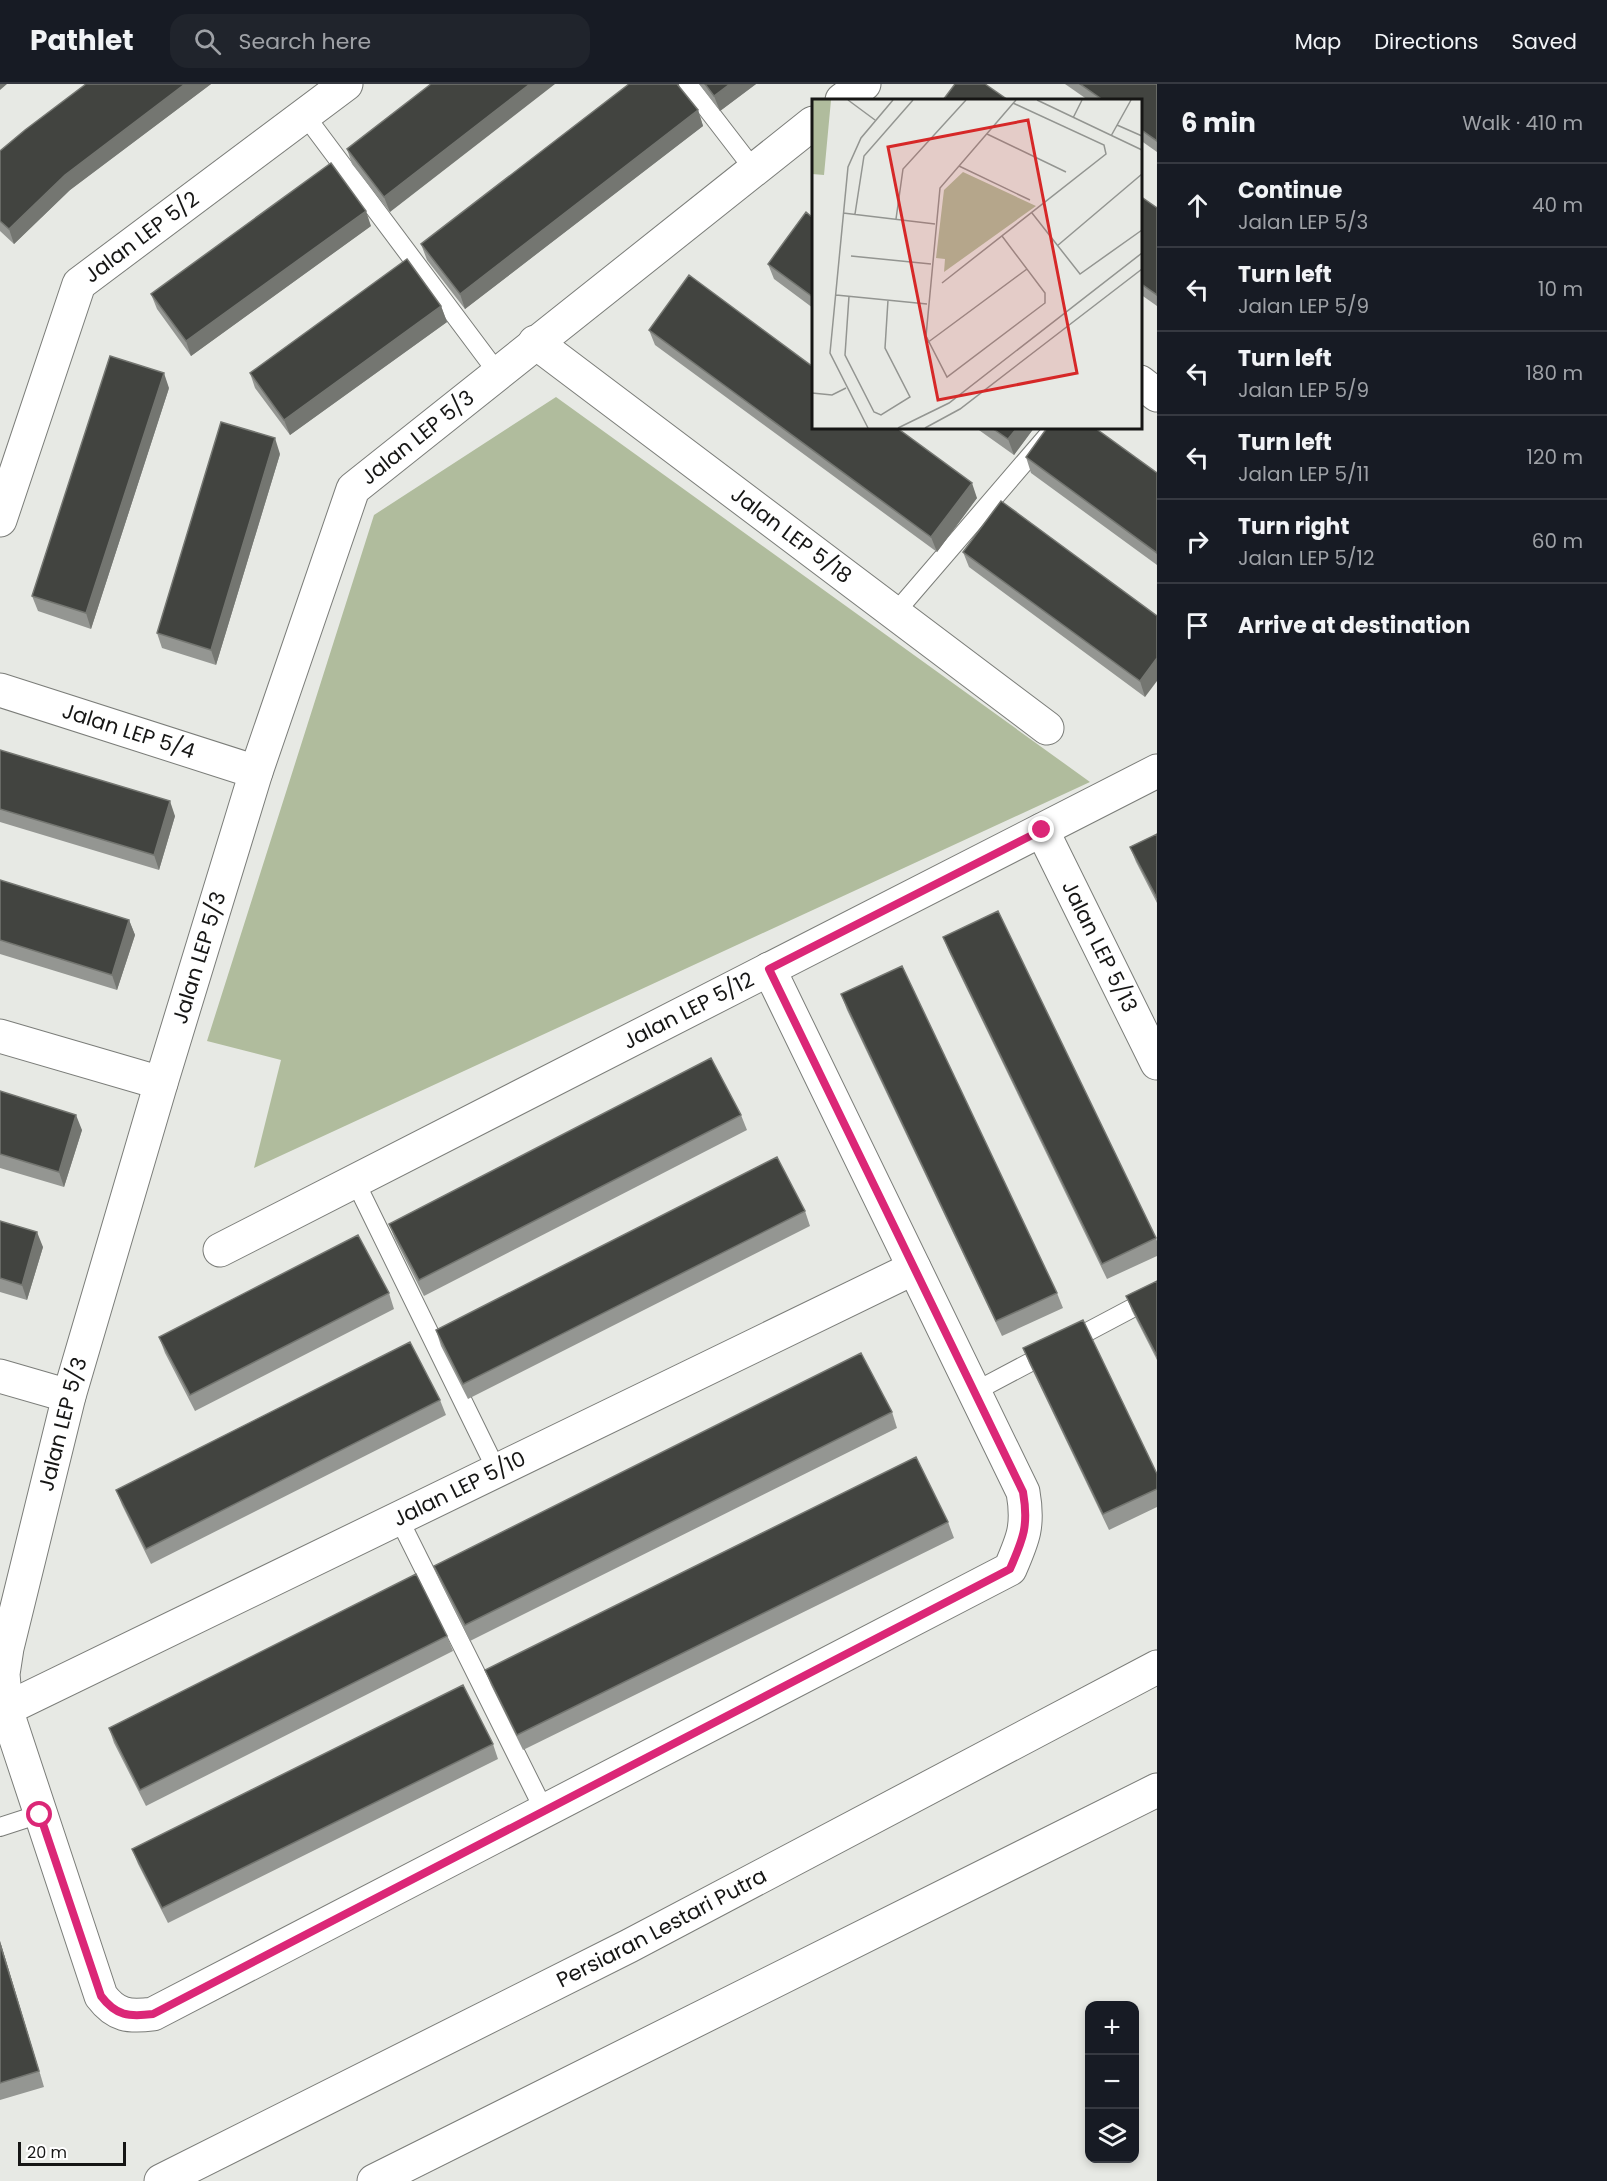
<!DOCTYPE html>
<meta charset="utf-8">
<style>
body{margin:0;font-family:Poppins,sans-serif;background:#20242c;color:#f1f3f6}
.controls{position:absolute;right:18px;bottom:18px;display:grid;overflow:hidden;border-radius:12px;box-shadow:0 3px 9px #0003}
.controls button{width:54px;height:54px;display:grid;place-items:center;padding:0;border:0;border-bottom:2px solid #363941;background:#171b24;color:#f1f3f6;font:30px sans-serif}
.scale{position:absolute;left:18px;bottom:15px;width:108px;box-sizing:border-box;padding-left:6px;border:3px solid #161615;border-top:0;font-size:16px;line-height:21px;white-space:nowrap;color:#161615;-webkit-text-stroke:4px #fff;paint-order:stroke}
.stop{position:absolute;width:18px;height:18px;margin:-14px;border:4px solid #db2777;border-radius:50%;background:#fff}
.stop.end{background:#db2777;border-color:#fff;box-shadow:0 2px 6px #0008}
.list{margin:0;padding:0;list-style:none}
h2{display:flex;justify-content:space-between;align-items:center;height:78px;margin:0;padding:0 24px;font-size:26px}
h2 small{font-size:20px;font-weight:400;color:#9ea1a6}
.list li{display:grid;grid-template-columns:39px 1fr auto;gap:18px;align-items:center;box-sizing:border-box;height:84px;padding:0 24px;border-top:2px solid #363941}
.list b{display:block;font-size:22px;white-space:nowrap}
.list p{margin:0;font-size:20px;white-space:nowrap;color:#9ea1a6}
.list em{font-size:20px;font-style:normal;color:#9ea1a6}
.icon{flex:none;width:33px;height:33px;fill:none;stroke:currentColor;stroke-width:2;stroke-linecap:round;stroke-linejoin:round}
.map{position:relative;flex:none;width:1157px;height:2097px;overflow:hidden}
header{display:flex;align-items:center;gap:36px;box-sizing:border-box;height:84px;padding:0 30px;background:#171b24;border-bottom:2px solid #363941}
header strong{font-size:28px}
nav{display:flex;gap:33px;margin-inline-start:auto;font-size:21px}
.search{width:420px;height:54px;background:#20242c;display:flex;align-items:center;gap:15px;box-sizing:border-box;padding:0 21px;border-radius:18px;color:#9ea1a6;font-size:22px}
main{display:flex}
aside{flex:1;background:#171b24}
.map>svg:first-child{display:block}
.green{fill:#b0bc9d}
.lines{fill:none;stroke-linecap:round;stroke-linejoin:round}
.service-casing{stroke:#7b7d79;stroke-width:20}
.minor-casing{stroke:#7b7d79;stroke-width:35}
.tertiary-casing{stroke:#7b7d79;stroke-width:35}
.service{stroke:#fff;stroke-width:18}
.minor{stroke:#fff;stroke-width:33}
.tertiary{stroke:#fff;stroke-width:33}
.wall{fill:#949692}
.shaded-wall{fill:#747671}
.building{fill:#424440;stroke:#747671;stroke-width:1.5}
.route{stroke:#db2777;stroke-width:8}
.labels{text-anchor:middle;stroke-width:6;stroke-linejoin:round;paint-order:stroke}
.street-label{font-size:21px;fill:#161615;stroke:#fff}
.inset-road{fill:none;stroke:#939591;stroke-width:1.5}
.view{fill:#d62828;fill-opacity:0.15;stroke:#d62828;stroke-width:3}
.inset-edge{fill:none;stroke:#161615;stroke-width:3}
</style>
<header>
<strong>Pathlet</strong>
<div class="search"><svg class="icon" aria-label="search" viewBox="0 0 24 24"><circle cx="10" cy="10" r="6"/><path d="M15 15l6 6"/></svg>Search here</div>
<nav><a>Map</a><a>Directions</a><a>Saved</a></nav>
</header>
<main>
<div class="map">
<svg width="1157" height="2097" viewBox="0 0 1157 2097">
<rect width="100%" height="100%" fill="#e7e9e4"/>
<path class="green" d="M556,313L1090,698L254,1084L281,976L207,957L374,431Z"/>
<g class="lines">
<defs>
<path id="service" d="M688,0L755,87
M304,30L497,288
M895,529L1054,344
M355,1097L497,1387
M974,1308L1157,1211
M399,1435L544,1726
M0,1743L40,1730"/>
<g id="minor">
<path d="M842,16L864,0"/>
<path id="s1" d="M535,258L1047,644"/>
<path d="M1140,298L1157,311"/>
<path id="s2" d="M0,436L79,200L346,0"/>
<path id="s3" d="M0,606L256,688"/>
<path id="s4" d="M1042,746L1157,979"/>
<path id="s5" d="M769,885L1023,1408C1029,1442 1023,1455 1010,1485L153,1930C129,1933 116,1932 101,1912L6,1625L3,1590L7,1564L69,1312L161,999L256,688L353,405L813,39"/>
<path d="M0,952L161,999"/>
<path id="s6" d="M220,1166L1157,687"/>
<path d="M0,1292L69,1312"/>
<path id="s7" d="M6,1625L914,1184"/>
</g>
<g id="tertiary">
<path id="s8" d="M161,2097L629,1862L1157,1583"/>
<path d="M374,2097L1157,1706"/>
</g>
</defs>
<use href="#service" class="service-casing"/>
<use href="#minor" class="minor-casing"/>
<use href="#tertiary" class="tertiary-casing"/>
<use href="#service" class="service"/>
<use href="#minor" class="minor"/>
<use href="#tertiary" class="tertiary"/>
</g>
<path class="wall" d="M86,0H211L70,106L14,160L0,147V67Z
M431,0L390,128L352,80L347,65Z
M699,0H756L720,27Z
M1065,0H1157V68L1140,56V16H1088Z
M698,26L703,42L465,225L427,176L421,160Z
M1140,112L1157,124V222L1140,210Z
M813,134V224L774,195L768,180Z
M371,142L191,272L157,225L151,210Z
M441,222L447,238L290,351L255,304L250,289Z
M649,246L977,414L937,468L655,261Z
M169,304L91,545L38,527L32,512Z
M976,344H1034L1014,371Z
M280,370L216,581L162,564L157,549Z
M1026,373L1157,389V481L1031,389Z
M963,468L1157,532L1145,613L969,483Z
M0,666L175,732L159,786L0,738Z
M1157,750V819L1136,778L1130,763Z
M0,796L129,836L135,851L117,906L0,870Z
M943,853L1156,1154L1157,1157V1172L1107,1195L949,868Z
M841,910L1057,1209L1063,1224L1002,1252L847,926Z
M0,1007L82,1046L64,1103L0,1084Z
M741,1031L747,1046L424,1212L395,1155L389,1140Z
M805,1127L810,1142L468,1315L441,1262L436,1246Z
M0,1137L43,1163L27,1216L0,1208Z
M1157,1197V1276L1132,1227L1126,1212Z
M389,1209L394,1225L195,1327L165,1269L159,1253Z
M1023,1264L1157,1390V1423L1109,1446L1029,1279Z
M440,1316L446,1331L151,1480L122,1421L116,1406Z
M892,1328L897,1344L470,1557L440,1497L434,1482Z
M948,1438L954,1454L523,1666L491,1601L485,1586Z
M447,1552L453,1567L146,1722L114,1659L109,1644Z
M493,1660L498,1675L168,1839L138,1780L132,1765Z
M0,1857L44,2003L0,2016Z"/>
<path class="shaded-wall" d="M0,0H7L0,6Z
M185,0H211L70,106L14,160L9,145L65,91Z
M530,0H555L390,128L384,113Z
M730,0H756L720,27L714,12Z
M698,26L703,42L465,225L460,210Z
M366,127L371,142L191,272L186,257Z
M441,222L447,238L290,351L284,336Z
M164,289L169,304L91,545L86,529Z
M1017,344H1034L1014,371L1008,355Z
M275,354L280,370L216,581L211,566Z
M972,399L977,414L937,468L931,453Z
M1157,574V597L1145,613L1140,597Z
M170,717L175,732L159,786L154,771Z
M129,836L135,851L117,906L112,891Z
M76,1031L82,1046L64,1103L59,1088Z
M37,1148L43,1163L27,1216L22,1201Z
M0,1857L44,2003L39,1987L0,1860Z"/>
<path class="building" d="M86,0H185L65,91L9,145L0,137V67L25,46Z
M431,0H530L384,113L347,65Z
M629,0H677L698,26L460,210L421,160Z
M705,0H730L714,12Z
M955,0H985L1008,16H943Z
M1080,0H1157V57L1140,45V16H1103Z
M331,79L366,127L186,257L151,210Z
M1140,112L1157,124V211L1140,199Z
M806,128L813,134V213L768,180Z
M407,175L441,222L284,336L250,289Z
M689,191L813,283V344H897L972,399L931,453L649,246Z
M110,272L164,289L86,529L32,512Z
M221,338L275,354L211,566L157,549Z
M992,344H1017L1008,355Z
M1047,344H1095L1157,389V469L1026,373Z
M1001,417L1157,532V574L1140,597L963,468Z
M0,666L170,717L154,771L0,725Z
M1157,750V814L1130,763Z
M0,796L129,836L112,891L0,856Z
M998,827L1156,1154L1102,1180L943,853Z
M902,882L1057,1209L996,1237L841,910Z
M711,974L741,1031L419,1196L389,1140Z
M0,1007L76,1031L59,1088L0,1070Z
M777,1073L805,1127L463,1300L436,1246Z
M0,1137L37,1148L22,1201L0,1194Z
M358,1151L389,1209L190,1311L159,1253Z
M1157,1197V1272L1126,1212Z
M1083,1236L1157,1390V1405L1103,1430L1023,1264Z
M410,1258L440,1316L146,1465L116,1406Z
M861,1269L892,1328L465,1541L434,1482Z
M916,1373L948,1438L517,1651L485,1586Z
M416,1490L447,1552L140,1706L109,1644Z
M463,1601L493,1660L162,1824L132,1765Z
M0,1860L39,1987L0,1999Z"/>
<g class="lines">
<path class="route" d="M40,1731L101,1912C116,1932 129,1933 153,1930L1010,1485C1023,1455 1029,1442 1023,1408L769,885L1042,746"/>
</g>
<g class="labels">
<g class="street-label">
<text dy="7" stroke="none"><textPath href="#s2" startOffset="327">Jalan LEP 5/2</textPath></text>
<text dy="7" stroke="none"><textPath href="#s5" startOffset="3342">Jalan LEP 5/3</textPath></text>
<text dy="7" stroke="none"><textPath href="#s1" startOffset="321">Jalan LEP 5/18</textPath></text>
<text dy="7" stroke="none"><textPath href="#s3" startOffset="135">Jalan LEP 5/4</textPath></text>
<text dy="7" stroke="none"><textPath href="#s4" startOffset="130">Jalan LEP 5/13</textPath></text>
<text dy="7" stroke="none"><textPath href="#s5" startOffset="2766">Jalan LEP 5/3</textPath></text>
<text dy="7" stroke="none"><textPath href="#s6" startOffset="526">Jalan LEP 5/12</textPath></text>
<text dy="7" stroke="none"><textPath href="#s5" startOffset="2280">Jalan LEP 5/3</textPath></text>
<text dy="7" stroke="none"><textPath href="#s7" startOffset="504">Jalan LEP 5/10</textPath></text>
<text dy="7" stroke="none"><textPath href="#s8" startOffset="561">Persiaran Lestari Putra</textPath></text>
</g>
</g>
<g transform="translate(812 15)">
<rect width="330" height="330" fill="#e7e9e4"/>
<path d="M0,1H19L12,76L0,75ZM151,73L224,107L132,173L133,160L124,159L132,91Z" fill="#b0bc9d"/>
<path class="inset-road" d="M36,1L63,21M225,1L330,51M261,19L270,1M305,26L330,37M175,35L254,73M299,37L319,1M147,67L218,101M31,114L123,125M220,114L268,175L330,131M43,115L52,57L101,1M84,120L91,70L154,1M190,137L233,194V204L135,278L114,237L128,89L204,1M245,147L330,75M39,157L119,165M130,184L294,55L292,46L201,4M24,196L115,205M37,197L33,256L62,313L69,316L98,298L73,249L76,201M115,244L215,170M0,294L20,296L34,289M56,329L18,254L36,68L49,39L81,1M86,329L137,304L330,154M113,329L148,310L330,170"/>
<path class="view" d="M216,21L265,274L126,301L76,48Z"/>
<rect width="330" height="330" class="inset-edge"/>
</g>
</svg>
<div class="controls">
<button>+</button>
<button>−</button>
<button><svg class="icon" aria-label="layers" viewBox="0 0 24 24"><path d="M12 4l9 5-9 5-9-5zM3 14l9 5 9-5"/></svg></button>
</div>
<div class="scale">20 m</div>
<div class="stop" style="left:40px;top:1731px"></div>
<div class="stop end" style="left:1042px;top:746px"></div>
</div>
<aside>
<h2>6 min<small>Walk · 410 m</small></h2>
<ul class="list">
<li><svg class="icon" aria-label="ahead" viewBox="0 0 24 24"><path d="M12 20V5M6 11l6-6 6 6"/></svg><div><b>Continue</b><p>Jalan LEP 5/3</p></div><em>40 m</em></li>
<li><svg class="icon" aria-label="left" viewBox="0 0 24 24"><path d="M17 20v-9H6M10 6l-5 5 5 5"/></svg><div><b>Turn left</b><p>Jalan LEP 5/9</p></div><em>10 m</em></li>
<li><svg class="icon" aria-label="left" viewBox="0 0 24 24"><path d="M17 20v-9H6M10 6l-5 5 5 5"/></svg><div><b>Turn left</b><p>Jalan LEP 5/9</p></div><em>180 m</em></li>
<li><svg class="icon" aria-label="left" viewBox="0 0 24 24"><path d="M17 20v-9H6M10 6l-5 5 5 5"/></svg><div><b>Turn left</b><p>Jalan LEP 5/11</p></div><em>120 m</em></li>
<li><svg class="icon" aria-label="right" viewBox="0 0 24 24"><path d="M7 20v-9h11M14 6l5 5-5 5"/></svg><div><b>Turn right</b><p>Jalan LEP 5/12</p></div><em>60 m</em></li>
<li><svg class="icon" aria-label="arrive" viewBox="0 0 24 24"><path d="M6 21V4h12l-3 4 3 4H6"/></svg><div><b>Arrive at destination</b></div></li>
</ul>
</aside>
</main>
